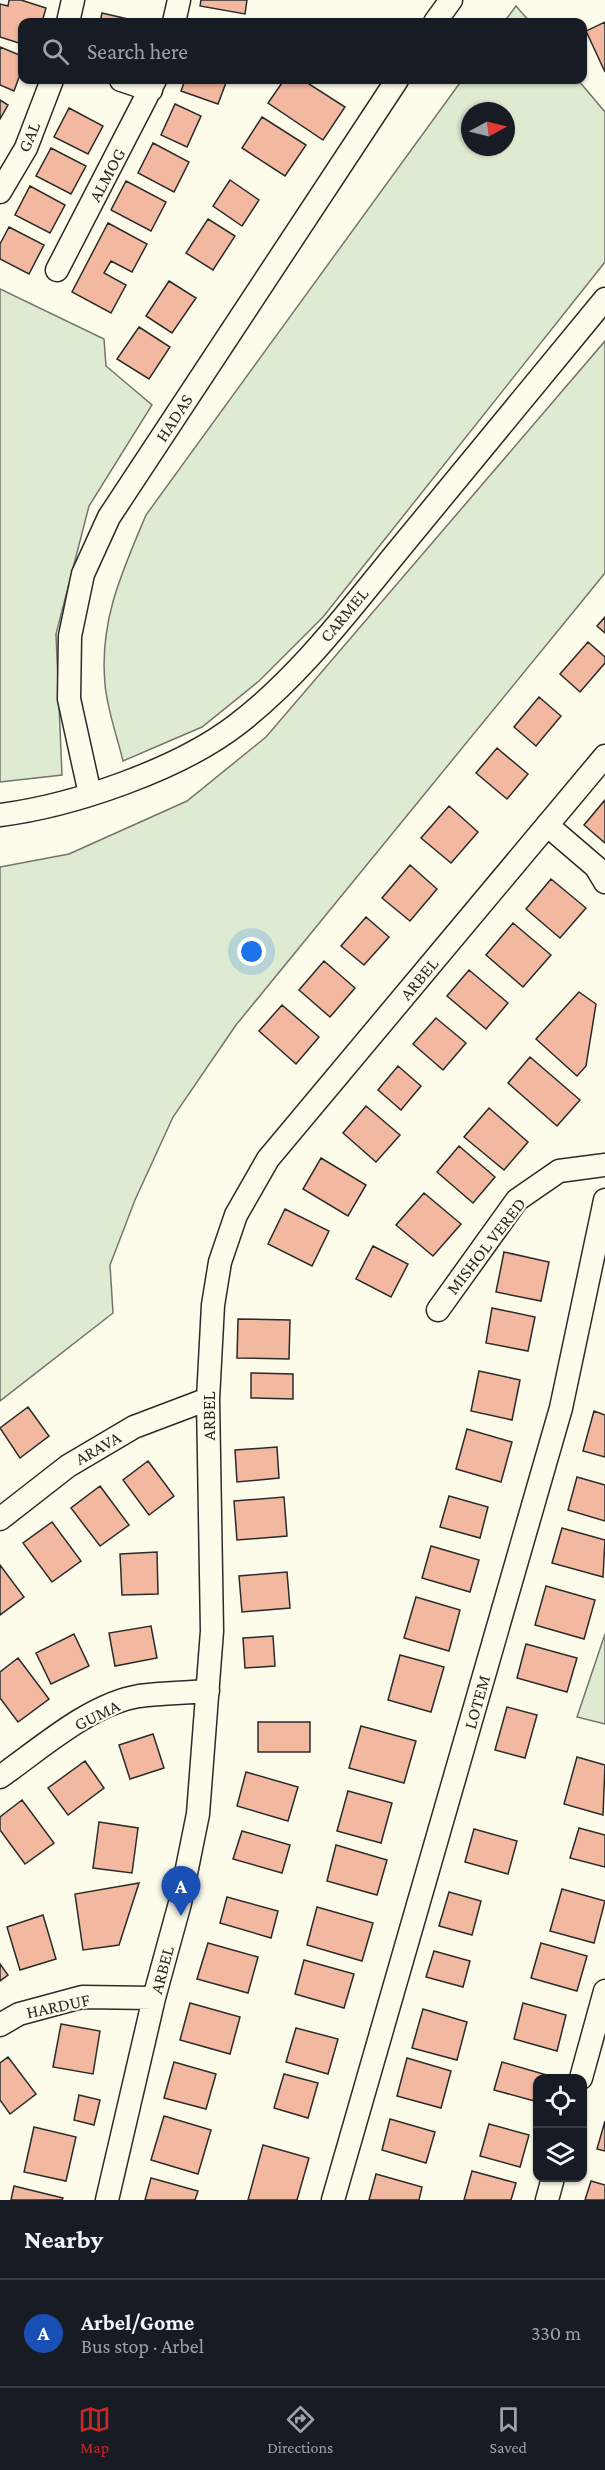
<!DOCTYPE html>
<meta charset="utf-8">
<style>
body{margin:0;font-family:"Crimson Pro",serif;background:#242831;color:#f1f3f6}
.controls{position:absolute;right:18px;bottom:18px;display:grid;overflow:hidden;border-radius:12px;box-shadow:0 2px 4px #0004}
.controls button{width:54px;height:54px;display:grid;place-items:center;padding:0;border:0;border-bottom:2px solid #363941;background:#171b24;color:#f1f3f6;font:30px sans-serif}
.compass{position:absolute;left:461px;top:102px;width:54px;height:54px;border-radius:50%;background:#171b24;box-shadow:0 2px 4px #0004;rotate:83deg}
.you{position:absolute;left:252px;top:952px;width:21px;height:21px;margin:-15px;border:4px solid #fff;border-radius:50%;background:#1a73e8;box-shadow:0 0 0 9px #1a73e833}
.badge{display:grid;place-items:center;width:39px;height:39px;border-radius:50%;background:#c62828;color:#fff;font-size:20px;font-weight:700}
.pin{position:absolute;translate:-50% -50px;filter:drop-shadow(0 2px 3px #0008)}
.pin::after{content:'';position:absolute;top:32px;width:21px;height:18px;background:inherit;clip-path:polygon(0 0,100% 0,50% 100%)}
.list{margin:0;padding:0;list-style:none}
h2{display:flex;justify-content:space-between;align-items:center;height:78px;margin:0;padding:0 24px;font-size:26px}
h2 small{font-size:20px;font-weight:400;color:#9ea1a6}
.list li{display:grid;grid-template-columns:39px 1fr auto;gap:18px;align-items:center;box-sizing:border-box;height:108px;padding:0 24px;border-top:2px solid #363941}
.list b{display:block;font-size:22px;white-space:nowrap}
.list p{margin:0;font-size:20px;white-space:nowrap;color:#9ea1a6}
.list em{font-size:20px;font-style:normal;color:#9ea1a6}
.icon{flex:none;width:33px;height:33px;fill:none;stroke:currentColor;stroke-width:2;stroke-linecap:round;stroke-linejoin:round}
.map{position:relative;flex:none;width:605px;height:2200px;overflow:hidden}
.search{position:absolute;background:#171b24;box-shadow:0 2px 4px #0004;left:18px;right:18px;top:18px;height:66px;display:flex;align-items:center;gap:15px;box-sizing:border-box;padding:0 21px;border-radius:12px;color:#9ea1a6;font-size:22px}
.sheet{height:186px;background:#171b24}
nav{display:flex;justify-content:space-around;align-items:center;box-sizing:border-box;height:84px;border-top:2px solid #363941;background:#171b24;font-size:16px;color:#9ea1a6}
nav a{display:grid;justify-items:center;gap:3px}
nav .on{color:#c62828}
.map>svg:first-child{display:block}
.green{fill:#deebd1;stroke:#74746e;stroke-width:1.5;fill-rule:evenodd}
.building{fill:#f2b8a0;stroke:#2b2b2b;stroke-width:1.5}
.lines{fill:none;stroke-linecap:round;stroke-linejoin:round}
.minor-casing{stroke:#2b2b2b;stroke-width:25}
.minor{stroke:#fdfbea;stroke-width:22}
.labels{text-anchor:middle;stroke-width:4.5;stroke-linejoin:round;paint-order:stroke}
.street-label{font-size:18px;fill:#2b2b2b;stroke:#fdfbea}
</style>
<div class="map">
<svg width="605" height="2200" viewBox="0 0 605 2200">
<rect width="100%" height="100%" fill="#fdfbea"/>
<path class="green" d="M516,6L530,22H504Z
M462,80H578L605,112V262L323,617L259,681L202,727L123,761C117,736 107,709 105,684C99,621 122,572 146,515ZM470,111H506V147H470Z
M0,289L104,339L106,366L152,405L89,506L56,634L62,775L0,782Z
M605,341V573L236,1025L173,1117L135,1200L110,1265L113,1313L0,1401V867L69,854L187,801L266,737Z
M605,1634V1724L577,1717Z"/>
<path class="building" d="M9,0H21L46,8L42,22H22V44L0,37V4L8,6Z
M201,0H247L245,14L200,6Z
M102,13L141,22H100Z
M605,22V72L586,31Z
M0,47L22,56V69L14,91L0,85Z
M185,80H227L218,104L181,91Z
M284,80H303L345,107L323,140L268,103Z
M0,100L8,105L0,119Z
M175,104L201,116L187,147L161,135Z
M69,108L103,126L88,154L54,137Z
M262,117L306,145L285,176L242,148Z
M153,143L189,162L174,192L138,173Z
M51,148L86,166L71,194L36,176Z
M230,180L259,200L242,226L213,206Z
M126,181L166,202L151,231L111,210Z
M30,186L65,205L50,233L15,215Z
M208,219L235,236L213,270L186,253Z
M108,223L147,244L132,272L111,261L104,273L126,285L111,313L72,292Z
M9,227L44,245L29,274L0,259V244Z
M169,281L196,298L172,333L146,316Z
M139,327L170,347L149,379L117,359Z
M605,617V633L597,626Z
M588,642L605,657V663L580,692L560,674Z
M539,697L561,716L536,746L514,727Z
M497,748L528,774L507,799L476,773Z
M605,800V843L584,825Z
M449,806L478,832L451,863L421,838Z
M410,865L437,889L410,921L382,898Z
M551,879L586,908L560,938L526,909Z
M366,917L389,937L364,965L341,946Z
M513,923L551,955L523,987L486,955Z
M324,961L355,988L330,1017L299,990Z
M469,970L508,1003L486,1029L447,996Z
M579,992L596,1004L586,1066L577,1076L536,1039Z
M282,1005L319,1037L296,1064L259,1031Z
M436,1018L466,1043L443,1070L413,1044Z
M530,1057L580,1100L557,1126L508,1083Z
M398,1066L421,1086L401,1110L378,1090Z
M366,1106L400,1135L376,1162L343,1133Z
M489,1108L528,1142L504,1170L464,1137Z
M459,1146L495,1177L473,1203L437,1172Z
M321,1158L366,1185L348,1216L303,1189Z
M424,1193L461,1224L433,1256L396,1225Z
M285,1209L329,1231L312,1266L268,1244Z
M373,1246L408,1264L391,1297L356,1279Z
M504,1252L549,1262L541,1301L496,1292Z
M492,1308L535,1317L528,1351L486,1343Z
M238,1319L290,1320L289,1359L237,1358Z
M479,1371L520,1380L512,1420L471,1411Z
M251,1373L293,1374V1399L251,1398Z
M28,1407L49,1436L20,1458L0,1428Z
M594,1411L605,1415V1457L583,1451Z
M467,1429L512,1442L501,1482L456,1469Z
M277,1447L279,1478L237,1482L235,1450Z
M148,1461L174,1496L149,1515L123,1480Z
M577,1477L605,1485V1521L568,1510Z
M100,1486L129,1525L100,1546L71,1508Z
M449,1496L488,1507L480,1538L440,1527Z
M284,1497L287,1536L237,1540L234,1501Z
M52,1522L81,1561L52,1582L23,1543Z
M562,1528L605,1540L603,1577L552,1563Z
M431,1546L479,1560L470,1592L422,1578Z
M157,1552L158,1594L122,1595L120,1554Z
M0,1565L24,1597L0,1615Z
M287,1572L290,1608L242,1612L239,1576Z
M546,1586L595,1600L584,1639L535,1625Z
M416,1597L460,1610L449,1651L404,1638Z
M151,1626L157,1658L115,1666L109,1633Z
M74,1634L89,1666L51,1684L36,1653Z
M273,1636L275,1666L245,1668L243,1638Z
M526,1644L577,1658L567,1692L517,1678Z
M400,1655L444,1667L431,1712L388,1700Z
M18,1658L49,1699L18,1722L0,1698V1672Z
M507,1707L537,1715L525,1758L495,1750Z
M258,1722H310V1752H258Z
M361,1726L416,1741L404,1783L349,1768Z
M153,1734L164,1768L130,1779L119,1745Z
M577,1757L605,1765L603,1815L564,1804Z
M85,1761L104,1788L68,1815L48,1788Z
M246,1772L298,1787L288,1821L237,1806Z
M348,1791L392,1803L381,1843L337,1831Z
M22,1800L54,1843L25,1864L0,1830V1817Z
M99,1822L138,1828L132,1873L93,1868Z
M579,1828L605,1835V1867L570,1858Z
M474,1829L517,1841L508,1874L465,1862Z
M242,1831L290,1845L282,1873L233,1859Z
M336,1845L387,1860L377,1895L327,1881Z
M139,1883L119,1945L83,1950L75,1894Z
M562,1889L605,1901L594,1943L550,1931Z
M449,1892L481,1901L472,1935L439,1926Z
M227,1897L278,1911L271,1938L220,1923Z
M317,1907L373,1923L362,1961L307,1945Z
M43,1915L56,1959L20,1970L7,1927Z
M208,1943L258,1957L248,1993L197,1979Z
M541,1943L587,1956L577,1991L531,1978Z
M434,1951L470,1961L463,1987L426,1977Z
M304,1960L354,1974L344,2008L295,1994Z
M0,1964L8,1975L0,1981Z
M190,2003L240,2017L230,2054L180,2040Z
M523,2003L566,2015L557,2051L514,2039Z
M423,2009L467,2022L457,2060L412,2048Z
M61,2024L100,2031L93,2074L53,2067Z
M296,2028L338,2039L328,2074L286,2062Z
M8,2057L36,2094L10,2114L0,2100V2063Z
M407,2058L451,2071L441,2108L397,2096Z
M174,2062L216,2074L206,2109L164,2098Z
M502,2062L550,2076L549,2078H538V2102L494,2090Z
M284,2074L318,2083L308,2118L274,2108Z
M79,2095L100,2100L94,2125L74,2120Z
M164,2116L211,2130L198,2174L151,2160Z
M390,2119L435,2132L426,2163L382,2150Z
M605,2121V2151L597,2149Z
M489,2124L529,2135L520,2167L480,2156Z
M34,2127L76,2137L66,2181L24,2172Z
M263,2145L309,2158L297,2200H248Z
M472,2171L516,2183L511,2200H464Z
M376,2174L422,2187L419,2200H369Z
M151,2178L198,2191L195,2200H145Z
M591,2181L605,2185V2200H585Z
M14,2186L63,2198L62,2200H11Z"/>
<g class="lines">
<defs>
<path id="minor" d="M68,22L73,0
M174,22L179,0
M435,22L451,0
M121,80L151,90
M0,192L26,148L52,80
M57,270L155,80
M90,794L69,699L70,636L83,574L109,517L397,80
M0,815C72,806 177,770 235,726C300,677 350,609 401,547C469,464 537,381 605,299
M547,825L596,867L605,882
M438,1310L517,1200L559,1171L605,1165
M0,1519L68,1466L134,1427L208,1399
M0,1777C40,1749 90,1704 139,1696C162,1693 186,1693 208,1691
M0,2025L19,2014L82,1997L154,1998
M581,2078L605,1991
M107,2200L154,1998L180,1903L198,1814L212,1631L208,1399L213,1305L220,1262L236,1215L268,1159L605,756
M333,2200L561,1408L605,1200
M547,2200L553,2178"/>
</defs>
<use href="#minor" class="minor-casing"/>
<use href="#minor" class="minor"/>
</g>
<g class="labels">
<g class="street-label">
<text transform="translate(29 137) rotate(-67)" y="6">GAL</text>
<text transform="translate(107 175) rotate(-62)" y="6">ALMOG</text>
<text transform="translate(174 418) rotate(-57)" y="6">HADAS</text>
<text transform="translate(344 615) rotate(-50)" y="6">CARMEL</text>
<text transform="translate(419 979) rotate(-50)" y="6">ARBEL</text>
<text transform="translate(486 1246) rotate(-52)" y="6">MISHOL VERED</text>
<text transform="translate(209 1416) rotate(-90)" y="6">ARBEL</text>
<text transform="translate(98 1448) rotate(-30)" y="6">ARAVA</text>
<text transform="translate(477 1702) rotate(-74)" y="6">LOTEM</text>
<text transform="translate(97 1715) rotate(-26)" y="6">GUMA</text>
<text transform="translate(162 1970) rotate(-75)" y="6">ARBEL</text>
<text transform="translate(58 2006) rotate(-12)" y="6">HARDUF</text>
</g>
</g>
</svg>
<div class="controls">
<button><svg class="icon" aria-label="locate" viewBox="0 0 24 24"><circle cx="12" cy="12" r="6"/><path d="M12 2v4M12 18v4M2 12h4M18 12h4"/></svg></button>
<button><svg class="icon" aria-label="layers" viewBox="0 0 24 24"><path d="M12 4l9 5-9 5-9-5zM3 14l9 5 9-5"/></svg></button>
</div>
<svg class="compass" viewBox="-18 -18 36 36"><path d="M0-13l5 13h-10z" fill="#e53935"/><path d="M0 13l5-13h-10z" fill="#9ea1a6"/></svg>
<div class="you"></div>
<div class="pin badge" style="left:181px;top:1916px;background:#1a4fb4">A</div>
<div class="search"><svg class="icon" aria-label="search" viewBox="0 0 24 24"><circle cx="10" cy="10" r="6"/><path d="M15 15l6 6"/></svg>Search here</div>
</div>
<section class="sheet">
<h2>Nearby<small></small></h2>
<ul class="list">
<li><span class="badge" style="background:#1a4fb4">A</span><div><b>Arbel/Gome</b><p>Bus stop · Arbel</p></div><em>330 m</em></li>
</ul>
</section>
<nav>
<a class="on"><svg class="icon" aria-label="map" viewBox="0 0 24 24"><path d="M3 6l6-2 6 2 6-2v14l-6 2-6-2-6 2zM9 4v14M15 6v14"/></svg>Map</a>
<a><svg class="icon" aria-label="directions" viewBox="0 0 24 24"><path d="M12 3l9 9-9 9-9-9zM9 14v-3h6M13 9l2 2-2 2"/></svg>Directions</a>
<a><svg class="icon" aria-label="saved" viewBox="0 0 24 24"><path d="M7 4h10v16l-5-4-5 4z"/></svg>Saved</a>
</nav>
